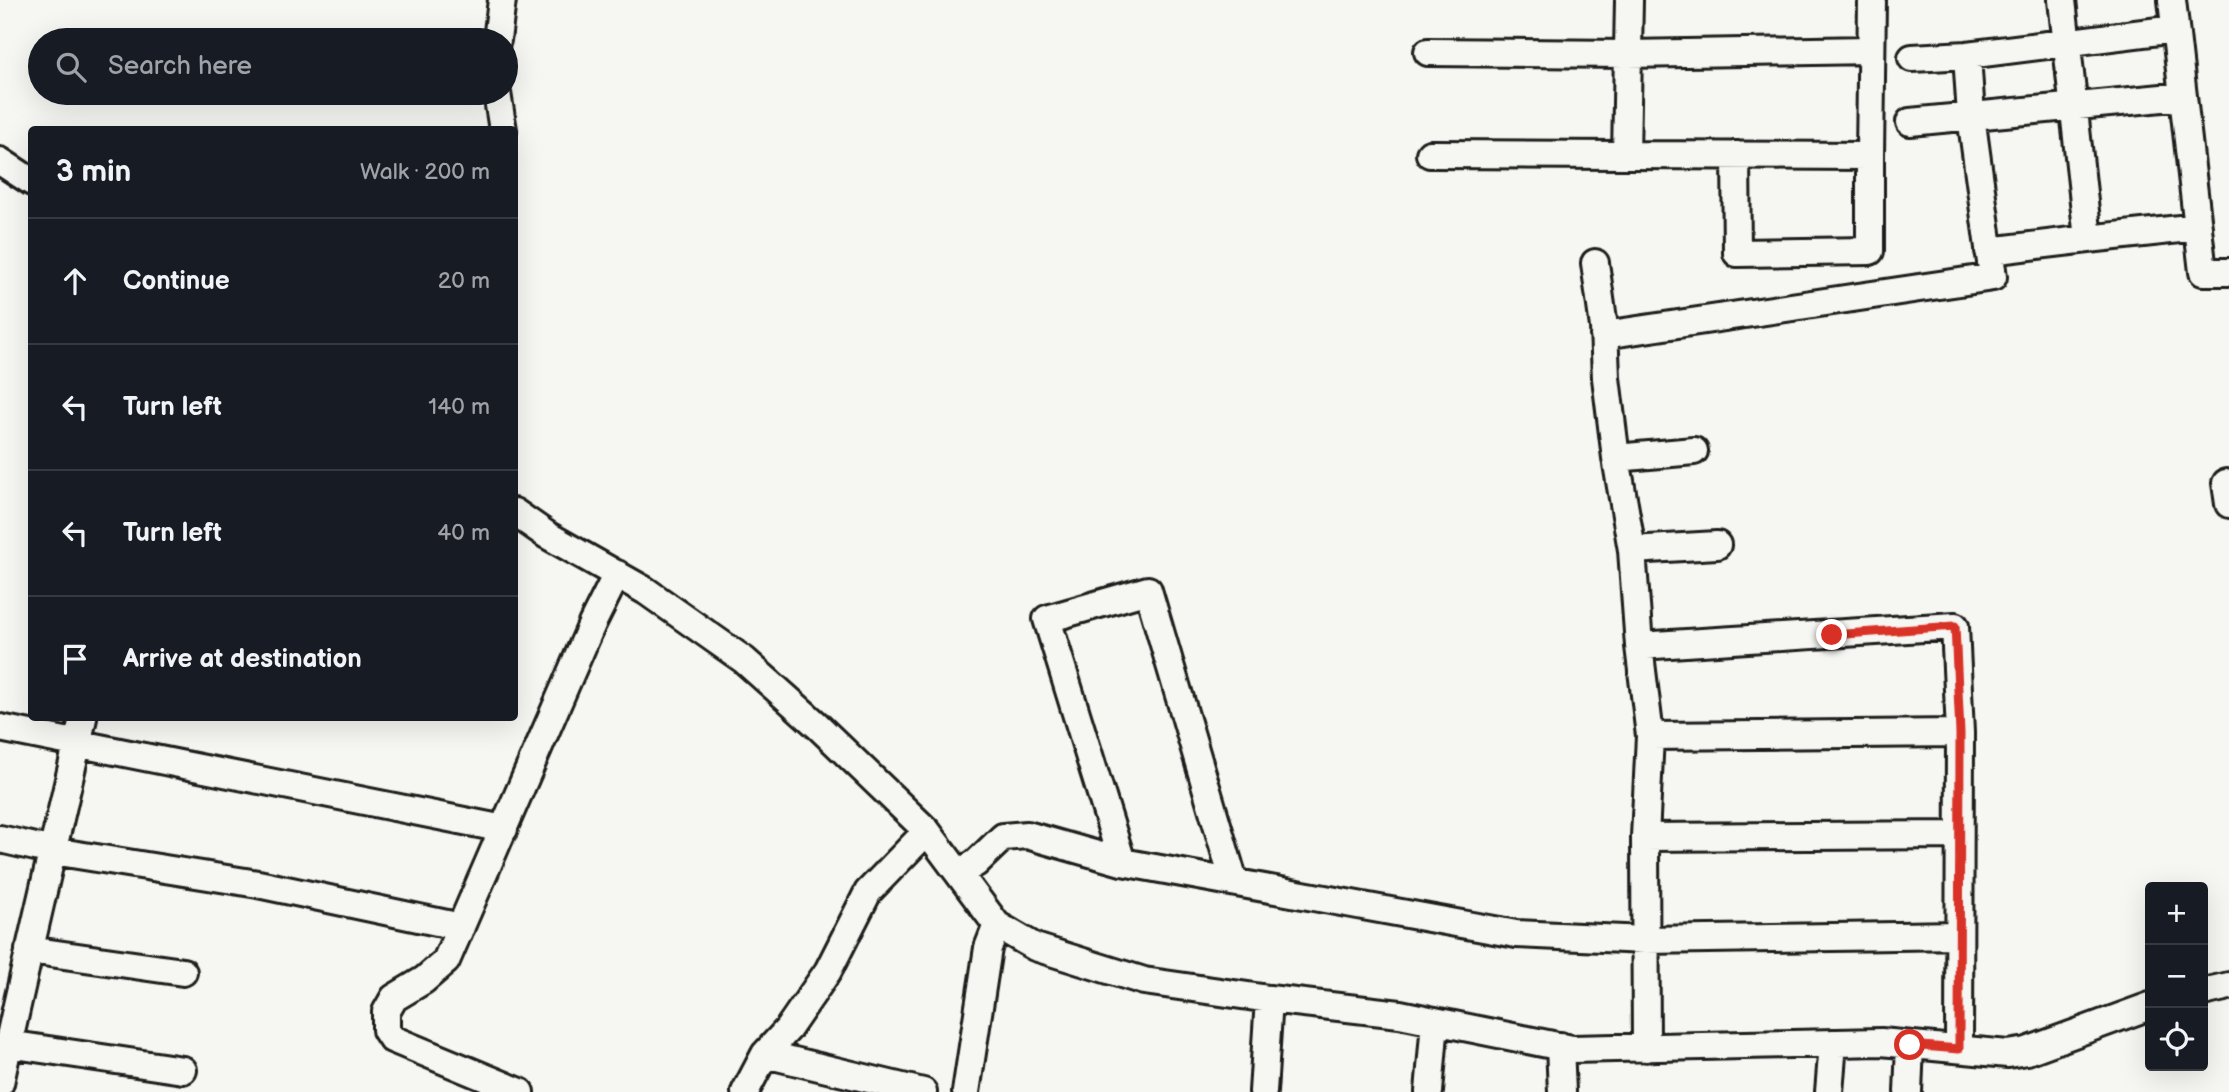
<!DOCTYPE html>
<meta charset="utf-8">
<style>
body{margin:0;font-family:"Balsamiq Sans",sans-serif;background:#20242c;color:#f1f3f6}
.controls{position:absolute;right:21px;bottom:21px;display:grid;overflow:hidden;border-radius:7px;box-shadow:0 7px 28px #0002}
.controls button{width:63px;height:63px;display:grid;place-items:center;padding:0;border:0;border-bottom:2px solid #363941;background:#171b24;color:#f1f3f6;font:35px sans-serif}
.stop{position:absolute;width:21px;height:21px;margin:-16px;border:5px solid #d93025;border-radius:50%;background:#fff}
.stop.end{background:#d93025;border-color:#fff;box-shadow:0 2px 7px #0008}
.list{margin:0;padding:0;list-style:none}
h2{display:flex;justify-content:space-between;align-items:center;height:91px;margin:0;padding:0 28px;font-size:30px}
h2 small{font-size:23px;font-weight:400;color:#9ea1a6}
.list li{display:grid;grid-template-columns:46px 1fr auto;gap:21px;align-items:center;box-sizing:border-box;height:126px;padding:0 28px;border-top:2px solid #363941}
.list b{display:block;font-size:26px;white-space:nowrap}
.list em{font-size:23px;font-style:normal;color:#9ea1a6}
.icon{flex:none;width:38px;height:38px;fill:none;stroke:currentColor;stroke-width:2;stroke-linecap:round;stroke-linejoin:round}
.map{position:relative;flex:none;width:2229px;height:1092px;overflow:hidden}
.search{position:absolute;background:#171b24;box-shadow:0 7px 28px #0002;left:28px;top:28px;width:490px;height:77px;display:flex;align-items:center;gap:18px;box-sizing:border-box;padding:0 24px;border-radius:38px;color:#9ea1a6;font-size:26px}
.panel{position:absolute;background:#171b24;box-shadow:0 7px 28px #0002;left:28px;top:126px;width:490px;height:595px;border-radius:7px}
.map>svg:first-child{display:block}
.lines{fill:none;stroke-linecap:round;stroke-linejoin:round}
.minor-casing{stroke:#1c1c1c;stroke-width:32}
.minor{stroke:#f6f6f2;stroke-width:26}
.route{stroke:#d93025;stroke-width:9}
</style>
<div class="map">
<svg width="2229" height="1092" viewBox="0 0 2229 1092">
<rect width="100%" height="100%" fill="#f6f6f2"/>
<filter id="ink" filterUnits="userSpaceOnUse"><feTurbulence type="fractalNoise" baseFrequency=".0143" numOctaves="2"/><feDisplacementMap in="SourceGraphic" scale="14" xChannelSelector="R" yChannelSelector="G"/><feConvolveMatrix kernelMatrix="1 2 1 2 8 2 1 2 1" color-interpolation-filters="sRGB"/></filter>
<g filter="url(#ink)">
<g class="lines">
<defs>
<path id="minor" d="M2062,0L2088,239L2198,227
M2172,0L2203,272H2229
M497,40L502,0
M1428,52L1628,54L1871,50
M1912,58L1967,55L2175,29
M497,93L503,130
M1910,122L2183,96
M1430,154L1870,156L1872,0
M1626,155L1629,0
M1736,155L1737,253L1870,251V156
M0,161L32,182
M1989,251L2088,239
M1595,263L1604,327L1606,378L1616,458
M1604,335L1993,277L1971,116L1967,55
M2226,483L2229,504
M514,512L547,535L646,591L744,660L818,726L927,831L997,925L1035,947L1144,981L1269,999L1400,1014L1572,1049L1881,1042L2008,1054L2027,1051L2150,1006
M1632,550L1717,545
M1639,646L1632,550L1616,458L1694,451
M0,728L504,829
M1650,736L1960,733
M1645,837L1959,835
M0,839L53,851L258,884L461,927
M1122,862L1047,619L1148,590L1234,882
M959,873L976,863L1003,837L1027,835L1122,862L1516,934L1645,940L1959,935
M29,950L183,972
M2203,992L2229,986
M8,1044L183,1070
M1560,1046L1562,1092
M1646,1048L1645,837L1650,736L1639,646L1955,626L1960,733L1959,1049
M765,1054L923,1092
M0,1083C26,960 56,839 83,718
M520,1092L392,1039L386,1030V1012L394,998L424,980L446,961L592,624L617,574
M745,1092L765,1054L788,1029L828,971L868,892L927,831
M966,1092L988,948L997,925
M1263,1092L1269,999
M1429,1092L1435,1021
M1829,1092L1833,1043
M1908,1092L1910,1045"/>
</defs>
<use href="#minor" class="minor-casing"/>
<use href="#minor" class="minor"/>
</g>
</g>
<g class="lines" filter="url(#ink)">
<path class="route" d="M1832,635L1955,626L1960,733L1959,1049L1910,1045"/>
</g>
</svg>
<div class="controls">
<button>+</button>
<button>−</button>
<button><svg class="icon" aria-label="locate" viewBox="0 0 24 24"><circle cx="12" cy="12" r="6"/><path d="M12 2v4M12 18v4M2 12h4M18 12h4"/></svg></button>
</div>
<div class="stop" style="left:1910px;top:1045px"></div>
<div class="stop end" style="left:1832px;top:635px"></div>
<div class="search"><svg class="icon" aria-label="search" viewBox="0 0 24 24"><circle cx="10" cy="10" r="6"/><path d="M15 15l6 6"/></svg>Search here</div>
<section class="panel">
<h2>3 min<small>Walk · 200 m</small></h2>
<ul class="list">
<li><svg class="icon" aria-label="ahead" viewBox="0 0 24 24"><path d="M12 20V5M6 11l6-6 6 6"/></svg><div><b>Continue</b></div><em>20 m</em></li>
<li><svg class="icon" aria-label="left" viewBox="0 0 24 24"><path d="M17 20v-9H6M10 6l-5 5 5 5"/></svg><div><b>Turn left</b></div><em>140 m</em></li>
<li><svg class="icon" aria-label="left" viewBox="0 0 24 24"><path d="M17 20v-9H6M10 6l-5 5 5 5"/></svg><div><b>Turn left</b></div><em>40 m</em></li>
<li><svg class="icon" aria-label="arrive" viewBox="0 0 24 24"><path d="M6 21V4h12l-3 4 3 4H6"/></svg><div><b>Arrive at destination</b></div></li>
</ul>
</section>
</div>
